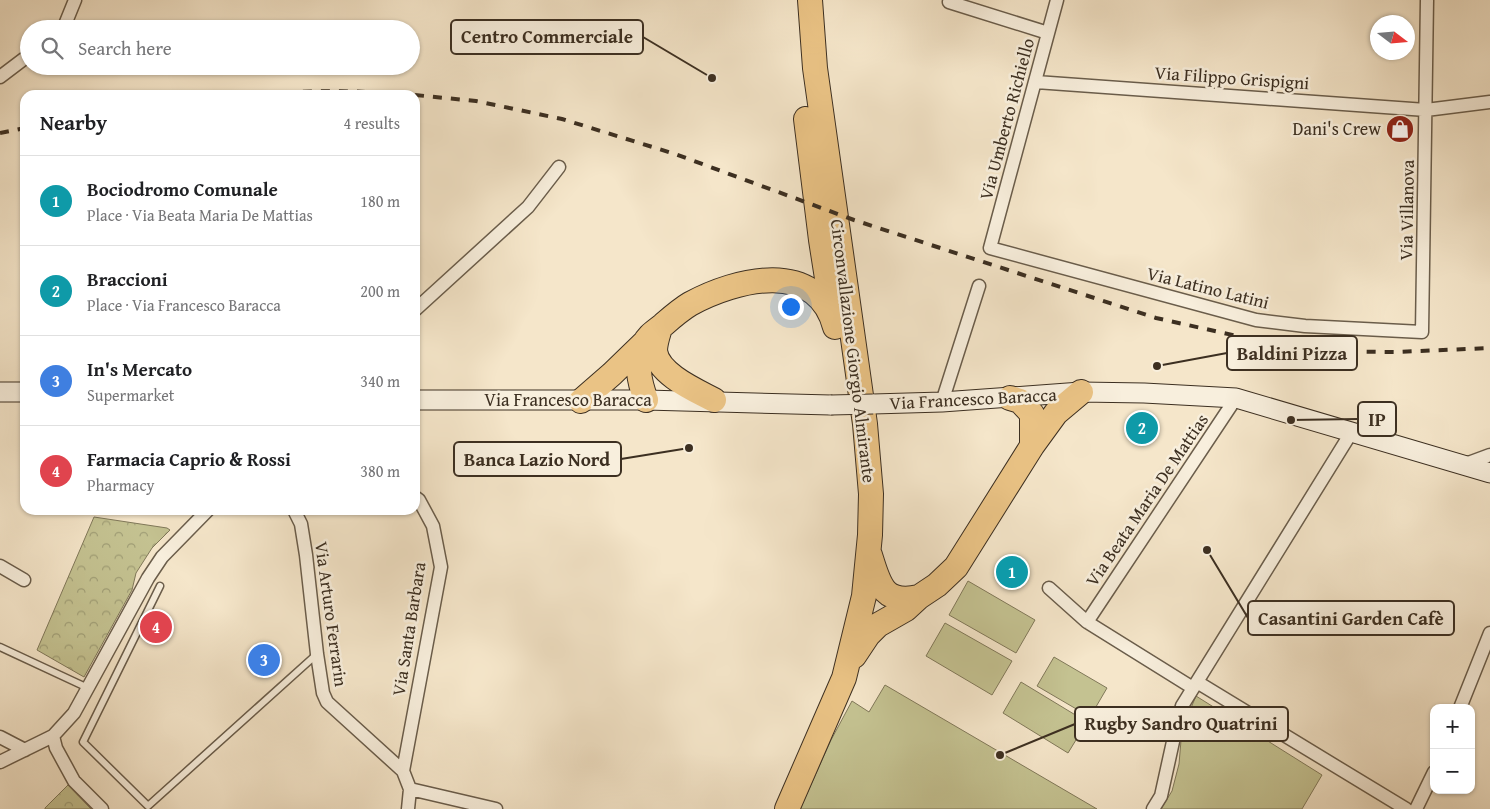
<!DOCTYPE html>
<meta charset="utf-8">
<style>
body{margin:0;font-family:"Gentium Book Plus",serif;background:#f6f6f6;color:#202124}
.controls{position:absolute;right:15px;bottom:15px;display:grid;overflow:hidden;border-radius:10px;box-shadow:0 1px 4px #0004}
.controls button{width:45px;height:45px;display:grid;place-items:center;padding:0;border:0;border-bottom:1px solid #e0e0e0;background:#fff;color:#202124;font:25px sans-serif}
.compass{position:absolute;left:1370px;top:15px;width:45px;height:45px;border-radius:50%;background:#fff;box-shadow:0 1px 4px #0004;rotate:106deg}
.you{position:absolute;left:790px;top:306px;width:18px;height:18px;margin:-12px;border:4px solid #fff;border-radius:50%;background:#1a73e8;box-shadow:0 0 0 8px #1a73e833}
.badge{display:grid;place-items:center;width:32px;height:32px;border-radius:50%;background:#8f2418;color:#fff;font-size:16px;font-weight:700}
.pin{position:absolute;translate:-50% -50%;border:2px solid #fff;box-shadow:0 1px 5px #0006}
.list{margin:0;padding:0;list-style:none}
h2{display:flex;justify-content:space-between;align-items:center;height:65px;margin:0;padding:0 20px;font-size:21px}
h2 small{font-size:16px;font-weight:400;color:#757577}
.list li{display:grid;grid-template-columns:32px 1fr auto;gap:15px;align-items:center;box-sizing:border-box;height:90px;padding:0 20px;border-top:1px solid #e0e0e0}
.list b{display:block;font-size:19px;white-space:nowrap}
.list p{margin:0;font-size:16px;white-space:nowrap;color:#757577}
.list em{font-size:16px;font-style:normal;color:#757577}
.icon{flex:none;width:28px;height:28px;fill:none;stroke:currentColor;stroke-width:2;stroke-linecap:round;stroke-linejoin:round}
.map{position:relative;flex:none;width:1490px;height:809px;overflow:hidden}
.search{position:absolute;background:#fff;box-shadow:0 1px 4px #0004;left:20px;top:20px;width:400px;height:55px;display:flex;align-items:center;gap:12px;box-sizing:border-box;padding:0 18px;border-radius:28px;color:#757577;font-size:19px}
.panel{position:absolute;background:#fff;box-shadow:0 1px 4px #0004;left:20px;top:90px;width:400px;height:425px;border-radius:15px}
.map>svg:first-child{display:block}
.grass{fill:#c4c291;stroke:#807859}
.park{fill:url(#park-crowns);stroke:#807859}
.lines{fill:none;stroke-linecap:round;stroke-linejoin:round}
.lane-casing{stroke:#6a5d4b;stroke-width:9}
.street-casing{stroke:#6a5d4b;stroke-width:15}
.secondary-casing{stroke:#3c2f21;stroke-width:21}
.highway-casing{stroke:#3c2f21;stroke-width:26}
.lane{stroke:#f8efdd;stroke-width:6}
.street{stroke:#f8efdd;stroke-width:12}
.secondary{stroke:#f8efdd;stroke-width:19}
.highway{stroke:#eac385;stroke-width:24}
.rail{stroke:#3c2f21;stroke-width:4;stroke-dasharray:9 9;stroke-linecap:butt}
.secondary-bridge-casing{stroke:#3c2f21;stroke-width:21;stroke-linecap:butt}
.secondary-bridge{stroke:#f8efdd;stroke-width:19}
.labels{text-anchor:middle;stroke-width:5;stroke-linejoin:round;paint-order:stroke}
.street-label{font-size:18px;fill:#3c2f21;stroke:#f8efdd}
.poi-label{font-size:18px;fill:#3c2f21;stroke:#f8efdd;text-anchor:end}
.leader{fill:none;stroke:#3c2f21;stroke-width:2}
.callout-dot{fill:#3c2f21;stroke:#f8efdd;stroke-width:2}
.callout{fill:#f8efdd;stroke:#3c2f21;stroke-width:2}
.callout-label{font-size:19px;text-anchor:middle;font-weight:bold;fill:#3c2f21}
</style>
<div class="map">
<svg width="1490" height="809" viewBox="0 0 1490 809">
<defs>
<pattern id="park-crowns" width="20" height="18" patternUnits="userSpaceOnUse" patternTransform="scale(1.25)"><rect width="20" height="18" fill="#c4c291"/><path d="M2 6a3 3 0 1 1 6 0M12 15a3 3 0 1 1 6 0" fill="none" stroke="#a09e76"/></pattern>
</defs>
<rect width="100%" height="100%" fill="#f5e6ca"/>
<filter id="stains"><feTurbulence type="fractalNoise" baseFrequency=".004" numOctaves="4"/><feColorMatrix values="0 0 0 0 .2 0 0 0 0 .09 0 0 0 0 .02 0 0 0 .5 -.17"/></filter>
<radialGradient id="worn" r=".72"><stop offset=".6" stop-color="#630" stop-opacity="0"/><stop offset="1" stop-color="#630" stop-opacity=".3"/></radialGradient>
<path class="grass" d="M968,581L1035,620L1016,653L949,615Z
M945,623L1012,661L992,695L926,656Z
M1054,657L1107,688L1090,717L1037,686Z
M1021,682L1087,722L1068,753L1003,713Z
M885,685L1097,809H800L831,740L852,701L869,712Z
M1196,696L1322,775L1302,809H1161L1172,791L1179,764L1182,729Z"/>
<path class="park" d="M94,517L167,528L170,530L152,548L136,573L132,590L84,677L37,650Z
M68,785L91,809H45V808Z"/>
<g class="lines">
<defs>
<path id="lane" d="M160,586L83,742L148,806L317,654
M0,647L88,688"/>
<path id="street" d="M1057,0L990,248L1256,320L1305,326L1422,332L1427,0
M949,2L1048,33
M61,29L64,27L75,0
M0,77L29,55
M1036,82L1426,110L1490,102
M415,310L528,207L559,167
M942,402L979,286
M1463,465L1490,455
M294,510L301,524L306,555L317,654L323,693L327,702L403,771L410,789L408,809
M0,566L24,580
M1049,588L1087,622
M1197,682L1406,809
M1193,688L1087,622L1236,398
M1460,708L1490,633
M53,736L56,748L74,781L102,809
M0,737L25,750
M0,762L53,736L74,713L148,578L162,557L208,510
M403,771L441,567L433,526L419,500L415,497
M410,789L496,809
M1153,809L1161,796L1176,728L1182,706L1351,433
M1416,809L1434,772"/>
<path id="secondary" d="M0,392H25
M415,400H646L831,405
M873,404L942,402L1081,392L1144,393L1236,398L1490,473"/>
<path id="highway" d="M806,119L821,240L829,291
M660,328C658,335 655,343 655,351C658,374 695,390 714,400
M1010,398L1020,401L1032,414V446
M646,400C639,381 635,363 644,344C648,335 656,331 663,325C671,318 680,310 690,304C736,279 817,258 835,327
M581,401L612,374L644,343
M870,555C879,584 883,605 919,597
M854,656L868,635L878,625L906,609L919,597L937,585L956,567L1032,446L1056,413L1081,392
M787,809L844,678L864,596L870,535L871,494L865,424L815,68L810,0"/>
</defs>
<use href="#lane" class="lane-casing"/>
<use href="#street" class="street-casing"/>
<use href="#secondary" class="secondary-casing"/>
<use href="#highway" class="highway-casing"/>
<use href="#lane" class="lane"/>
<use href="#street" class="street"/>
<use href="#secondary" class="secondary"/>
<use href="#highway" class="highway"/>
<path class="rail" d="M249,95C304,90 360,90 414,95
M415,95L476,101L562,119L675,154L854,220L1156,318L1305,351L1396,352L1490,348
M0,133L25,128"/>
<defs>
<path id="secondary-bridge" d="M831,405L873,404"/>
</defs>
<use href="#secondary-bridge" class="secondary-bridge-casing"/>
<use href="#secondary-bridge" class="secondary-bridge"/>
</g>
<defs>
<symbol id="shop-disc" viewBox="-11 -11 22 22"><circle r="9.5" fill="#8f2418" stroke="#f8efdd"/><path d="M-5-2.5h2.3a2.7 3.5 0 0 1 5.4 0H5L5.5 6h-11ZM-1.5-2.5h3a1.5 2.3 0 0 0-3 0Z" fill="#fff"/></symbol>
</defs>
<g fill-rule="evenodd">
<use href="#shop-disc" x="1384" y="113" width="32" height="32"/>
</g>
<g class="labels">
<g class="street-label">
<text transform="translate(1232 78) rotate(4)" y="6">Via Filippo Grispigni</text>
<text transform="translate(1007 119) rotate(-75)" y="6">Via Umberto Richiello</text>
<text transform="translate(1407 210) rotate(-89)" y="6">Via Villanova</text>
<text transform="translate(1208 288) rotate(14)" y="6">Via Latino Latini</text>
<text transform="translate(853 351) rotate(83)" y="6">Circonvallazione Giorgio Almirante</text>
<text transform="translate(973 399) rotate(-3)" y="6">Via Francesco Baracca</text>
<text x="568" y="406">Via Francesco Baracca</text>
<text transform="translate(1147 500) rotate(-56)" y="6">Via Beata Maria De Mattias</text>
<text transform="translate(331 614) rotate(82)" y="6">Via Arturo Ferrarin</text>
<text transform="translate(409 629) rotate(-81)" y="6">Via Santa Barbara</text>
</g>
<g class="poi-label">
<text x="1381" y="135">Dani's Crew</text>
</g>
</g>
<path class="leader" d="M712 78L643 37M1157 366L1227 353M1291 420L1358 419M689 448L621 459M1207 550L1248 618M1000 755L1075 724"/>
<g class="callout-dot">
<circle cx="712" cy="78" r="5"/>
<circle cx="1157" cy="366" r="5"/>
<circle cx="1291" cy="420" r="5"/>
<circle cx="689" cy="448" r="5"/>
<circle cx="1207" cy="550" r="5"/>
<circle cx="1000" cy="755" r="5"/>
</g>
<g class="callout">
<rect x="451" y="20" width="192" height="34" rx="5"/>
<rect x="1227" y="336" width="130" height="34" rx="5"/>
<rect x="1358" y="402" width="38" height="34" rx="5"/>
<rect x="454" y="442" width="167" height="34" rx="5"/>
<rect x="1248" y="601" width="206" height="34" rx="5"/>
<rect x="1075" y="707" width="213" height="34" rx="5"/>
</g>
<g class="callout-label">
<text x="547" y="43">Centro Commerciale</text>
<text x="1292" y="360">Baldini Pizza</text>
<text x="1377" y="426">IP</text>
<text x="537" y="466">Banca Lazio Nord</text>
<text x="1351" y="625">Casantini Garden Cafè</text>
<text x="1181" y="730">Rugby Sandro Quatrini</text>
</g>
<rect width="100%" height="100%" filter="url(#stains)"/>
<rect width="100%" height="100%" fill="url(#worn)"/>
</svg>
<div class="controls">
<button>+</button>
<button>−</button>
</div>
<svg class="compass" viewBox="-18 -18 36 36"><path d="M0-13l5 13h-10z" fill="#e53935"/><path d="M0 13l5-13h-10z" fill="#757577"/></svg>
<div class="you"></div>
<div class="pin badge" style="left:1012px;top:572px;background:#0f9aa8">1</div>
<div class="pin badge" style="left:1142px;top:428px;background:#0f9aa8">2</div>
<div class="pin badge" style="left:264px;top:660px;background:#3f7fe0">3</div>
<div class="pin badge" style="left:156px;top:627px;background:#e0444e">4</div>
<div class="search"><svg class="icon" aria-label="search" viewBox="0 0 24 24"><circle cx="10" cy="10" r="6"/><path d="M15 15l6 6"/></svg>Search here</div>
<section class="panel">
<h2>Nearby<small>4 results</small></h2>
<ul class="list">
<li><span class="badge" style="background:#0f9aa8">1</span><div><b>Bociodromo Comunale</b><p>Place · Via Beata Maria De Mattias</p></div><em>180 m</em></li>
<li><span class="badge" style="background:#0f9aa8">2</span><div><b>Braccioni</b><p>Place · Via Francesco Baracca</p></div><em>200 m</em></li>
<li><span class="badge" style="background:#3f7fe0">3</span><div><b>In's Mercato</b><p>Supermarket</p></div><em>340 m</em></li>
<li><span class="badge" style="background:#e0444e">4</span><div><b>Farmacia Caprio &amp; Rossi</b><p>Pharmacy</p></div><em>380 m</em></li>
</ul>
</section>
</div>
